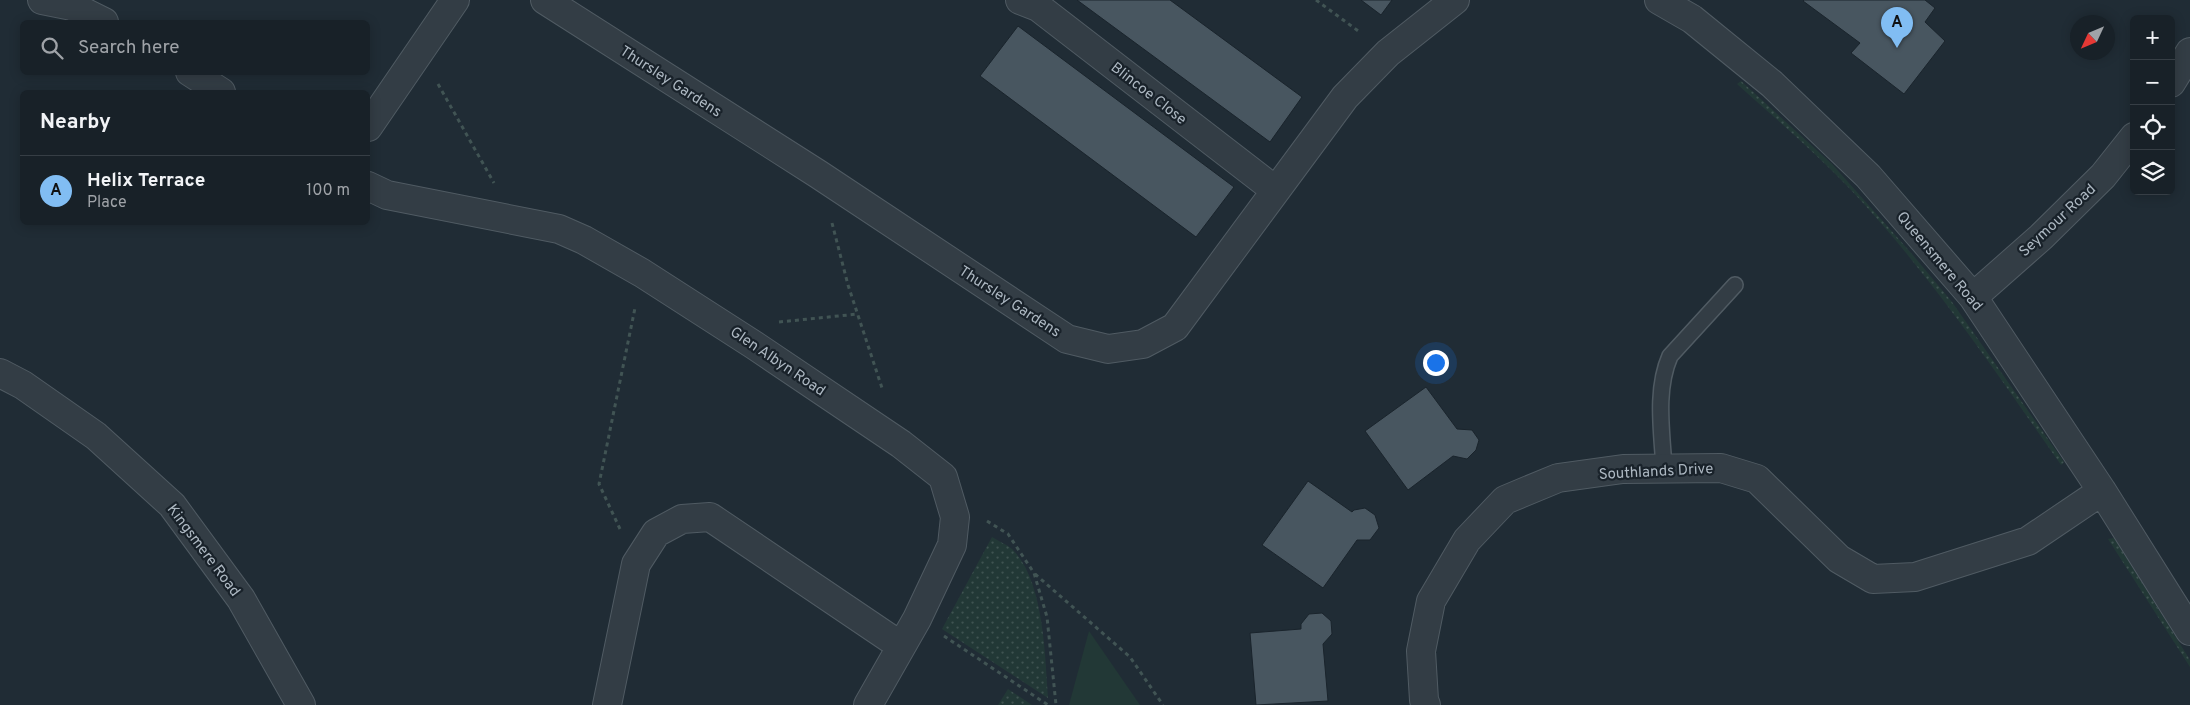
<!DOCTYPE html>
<meta charset="utf-8">
<style>
body{margin:0;font-family:Overpass,sans-serif;background:#252e34;color:#f1f3f6}
.controls{position:absolute;right:15px;top:15px;display:grid;overflow:hidden;border-radius:8px;box-shadow:0 2px 12px #0003}
.controls button{width:45px;height:45px;display:grid;place-items:center;padding:0;border:0;border-bottom:1px solid #363e45;background:#182128;color:#f1f3f6;font:25px sans-serif}
.compass{position:absolute;left:2070px;top:15px;width:45px;height:45px;border-radius:50%;background:#182128;box-shadow:0 2px 12px #0003;rotate:226deg}
.you{position:absolute;left:1435px;top:362px;width:18px;height:18px;margin:-12px;border:4px solid #fff;border-radius:50%;background:#1a73e8;box-shadow:0 0 0 8px #1a73e833}
.badge{display:grid;place-items:center;width:32px;height:32px;border-radius:50%;background:#81bdf3;color:#111;font-size:16px;font-weight:700}
.pin{position:absolute;translate:-50% -41px;filter:drop-shadow(0 1px 2px #0008)}
.pin::after{content:'';position:absolute;top:26px;width:18px;height:15px;background:inherit;clip-path:polygon(0 0,100% 0,50% 100%)}
.list{margin:0;padding:0;list-style:none}
h2{display:flex;justify-content:space-between;align-items:center;height:65px;margin:0;padding:0 20px;font-size:21px}
h2 small{font-size:16px;font-weight:400;color:#9fa3a8}
.list li{display:grid;grid-template-columns:32px 1fr auto;gap:15px;align-items:center;box-sizing:border-box;height:70px;padding:0 20px;border-top:1px solid #363e45}
.list b{display:block;font-size:19px;white-space:nowrap}
.list p{margin:0;font-size:16px;white-space:nowrap;color:#9fa3a8}
.list em{font-size:16px;font-style:normal;color:#9fa3a8}
.icon{flex:none;width:28px;height:28px;fill:none;stroke:currentColor;stroke-width:2;stroke-linecap:round;stroke-linejoin:round}
.map{position:relative;flex:none;width:2190px;height:705px;overflow:hidden}
.search{position:absolute;background:#182128;box-shadow:0 2px 12px #0003;left:20px;top:20px;width:350px;height:55px;display:flex;align-items:center;gap:12px;box-sizing:border-box;padding:0 18px;border-radius:8px;color:#9fa3a8;font-size:19px}
.panel{position:absolute;background:#182128;box-shadow:0 2px 12px #0003;left:20px;top:90px;width:350px;height:135px;border-radius:8px}
.map>svg:first-child{display:block}
.grass{fill:url(#grass-dots)}
.green{fill:#223836}
.building{fill:#485660;stroke:#1a242c}
.lines{fill:none;stroke-linecap:round;stroke-linejoin:round}
.lane-casing{stroke:#505b63;stroke-width:18}
.street-casing{stroke:#505b63;stroke-width:30}
.path{stroke:#415454;stroke-width:3;stroke-dasharray:4 4;stroke-linecap:butt}
.lane{stroke:#333d45;stroke-width:15}
.street{stroke:#333d45;stroke-width:28}
.labels{text-anchor:middle;stroke-width:4.5;stroke-linejoin:round;paint-order:stroke}
.street-label{font-size:15px;fill:#adb8c2;stroke:#19222a}
</style>
<div class="map">
<svg width="2190" height="705" viewBox="0 0 2190 705">
<defs>
<pattern id="grass-dots" width="8" height="8" patternUnits="userSpaceOnUse" patternTransform="scale(1.25)"><rect width="8" height="8" fill="#223836"/><path d="M2 2h.1M6 6h.1" fill="none" stroke="#3f5351" stroke-width="1.8" stroke-linecap="round"/></pattern>
</defs>
<rect width="100%" height="100%" fill="#202c35"/>
<path class="grass" d="M1741,81L1832,164L1912,254L1952,302L2064,462L2061,465C1995,371 1930,274 1851,190C1816,153 1776,119 1737,84Z
M992,537C998,541 1006,544 1012,549C1044,580 1045,656 1048,698L942,629Z
M2114,538L2190,660V667L2108,539Z
M1008,689L1032,705H998Z"/>
<path class="green" d="M1089,631L1140,705H1069Z"/>
<path class="building" d="M1077,0H1170L1302,97L1270,142Z
M1361,0H1392L1381,15Z
M1804,0H1925L1935,8L1925,22L1945,41L1904,94L1851,53L1860,43L1803,1Z
M1018,26L1234,187L1196,237L980,76Z
M1426,387L1457,429L1472,430L1479,440L1476,450L1467,459L1453,456L1408,490L1365,431Z
M1308,481L1352,512L1354,510L1365,508L1375,515L1379,528L1370,540H1357L1323,588L1262,545Z
M1322,613L1331,621L1332,634L1323,644L1328,701L1256,705L1250,633L1301,629V624L1309,614Z"/>
<g class="lines">
<defs>
<path id="lane" d="M1664,468C1662,432 1655,390 1670,356L1735,285"/>
<path id="street" d="M42,0L72,6L104,22
M545,0L818,174L1067,339L1108,349L1143,344L1175,327L1345,97L1388,53L1455,0
M1020,0L1038,7L1275,190
M1659,0L1692,19L1772,84L1868,176L1973,297L2102,491L2190,631
M190,72L221,92
M2171,83L2190,52
M368,127L455,0
M368,186L387,195L559,229L584,240L642,273L754,345L901,444L943,477L955,517L952,545L917,619L868,705
M1973,297L2041,237L2103,176L2134,137
M0,373L23,385L96,436L172,505L241,599L301,705
M607,705L636,564L656,533L682,519L710,517L901,646
M1426,705L1424,700L1421,651L1431,601L1467,540L1505,500L1558,478L1623,469L1721,468L1757,479L1839,559L1873,579L1915,577L2028,541L2102,491"/>
</defs>
<use href="#lane" class="lane-casing"/>
<use href="#street" class="street-casing"/>
<path class="path" d="M1316,0L1361,33
M438,84L494,183
M832,223L848,285L883,391
M779,322L858,314
M987,521L1008,534L1034,573L1047,617L1056,705
M620,529L599,484L635,308
M1035,574L1130,657L1163,705
M944,636L1048,705"/>
<use href="#lane" class="lane"/>
<use href="#street" class="street"/>
</g>
<g class="labels">
<g class="street-label">
<text transform="translate(671 81) rotate(33)" y="5">Thursley Gardens</text>
<text transform="translate(1149 93) rotate(38)" y="5">Blincoe Close</text>
<text transform="translate(2057 220) rotate(-43)" y="5">Seymour Road</text>
<text transform="translate(1940 261) rotate(50)" y="5">Queensmere Road</text>
<text transform="translate(1010 301) rotate(33)" y="5">Thursley Gardens</text>
<text transform="translate(778 361) rotate(34)" y="5">Glen Albyn Road</text>
<text transform="translate(1656 471) rotate(-3)" y="5">Southlands Drive</text>
<text transform="translate(204 550) rotate(53)" y="5">Kingsmere Road</text>
</g>
</g>
</svg>
<div class="controls">
<button>+</button>
<button>−</button>
<button><svg class="icon" aria-label="locate" viewBox="0 0 24 24"><circle cx="12" cy="12" r="6"/><path d="M12 2v4M12 18v4M2 12h4M18 12h4"/></svg></button>
<button><svg class="icon" aria-label="layers" viewBox="0 0 24 24"><path d="M12 4l9 5-9 5-9-5zM3 14l9 5 9-5"/></svg></button>
</div>
<svg class="compass" viewBox="-18 -18 36 36"><path d="M0-13l5 13h-10z" fill="#e53935"/><path d="M0 13l5-13h-10z" fill="#9fa3a8"/></svg>
<div class="you"></div>
<div class="pin badge" style="left:1897px;top:48px">A</div>
<div class="search"><svg class="icon" aria-label="search" viewBox="0 0 24 24"><circle cx="10" cy="10" r="6"/><path d="M15 15l6 6"/></svg>Search here</div>
<section class="panel">
<h2>Nearby<small></small></h2>
<ul class="list">
<li><span class="badge">A</span><div><b>Helix Terrace</b><p>Place</p></div><em>100 m</em></li>
</ul>
</section>
</div>
